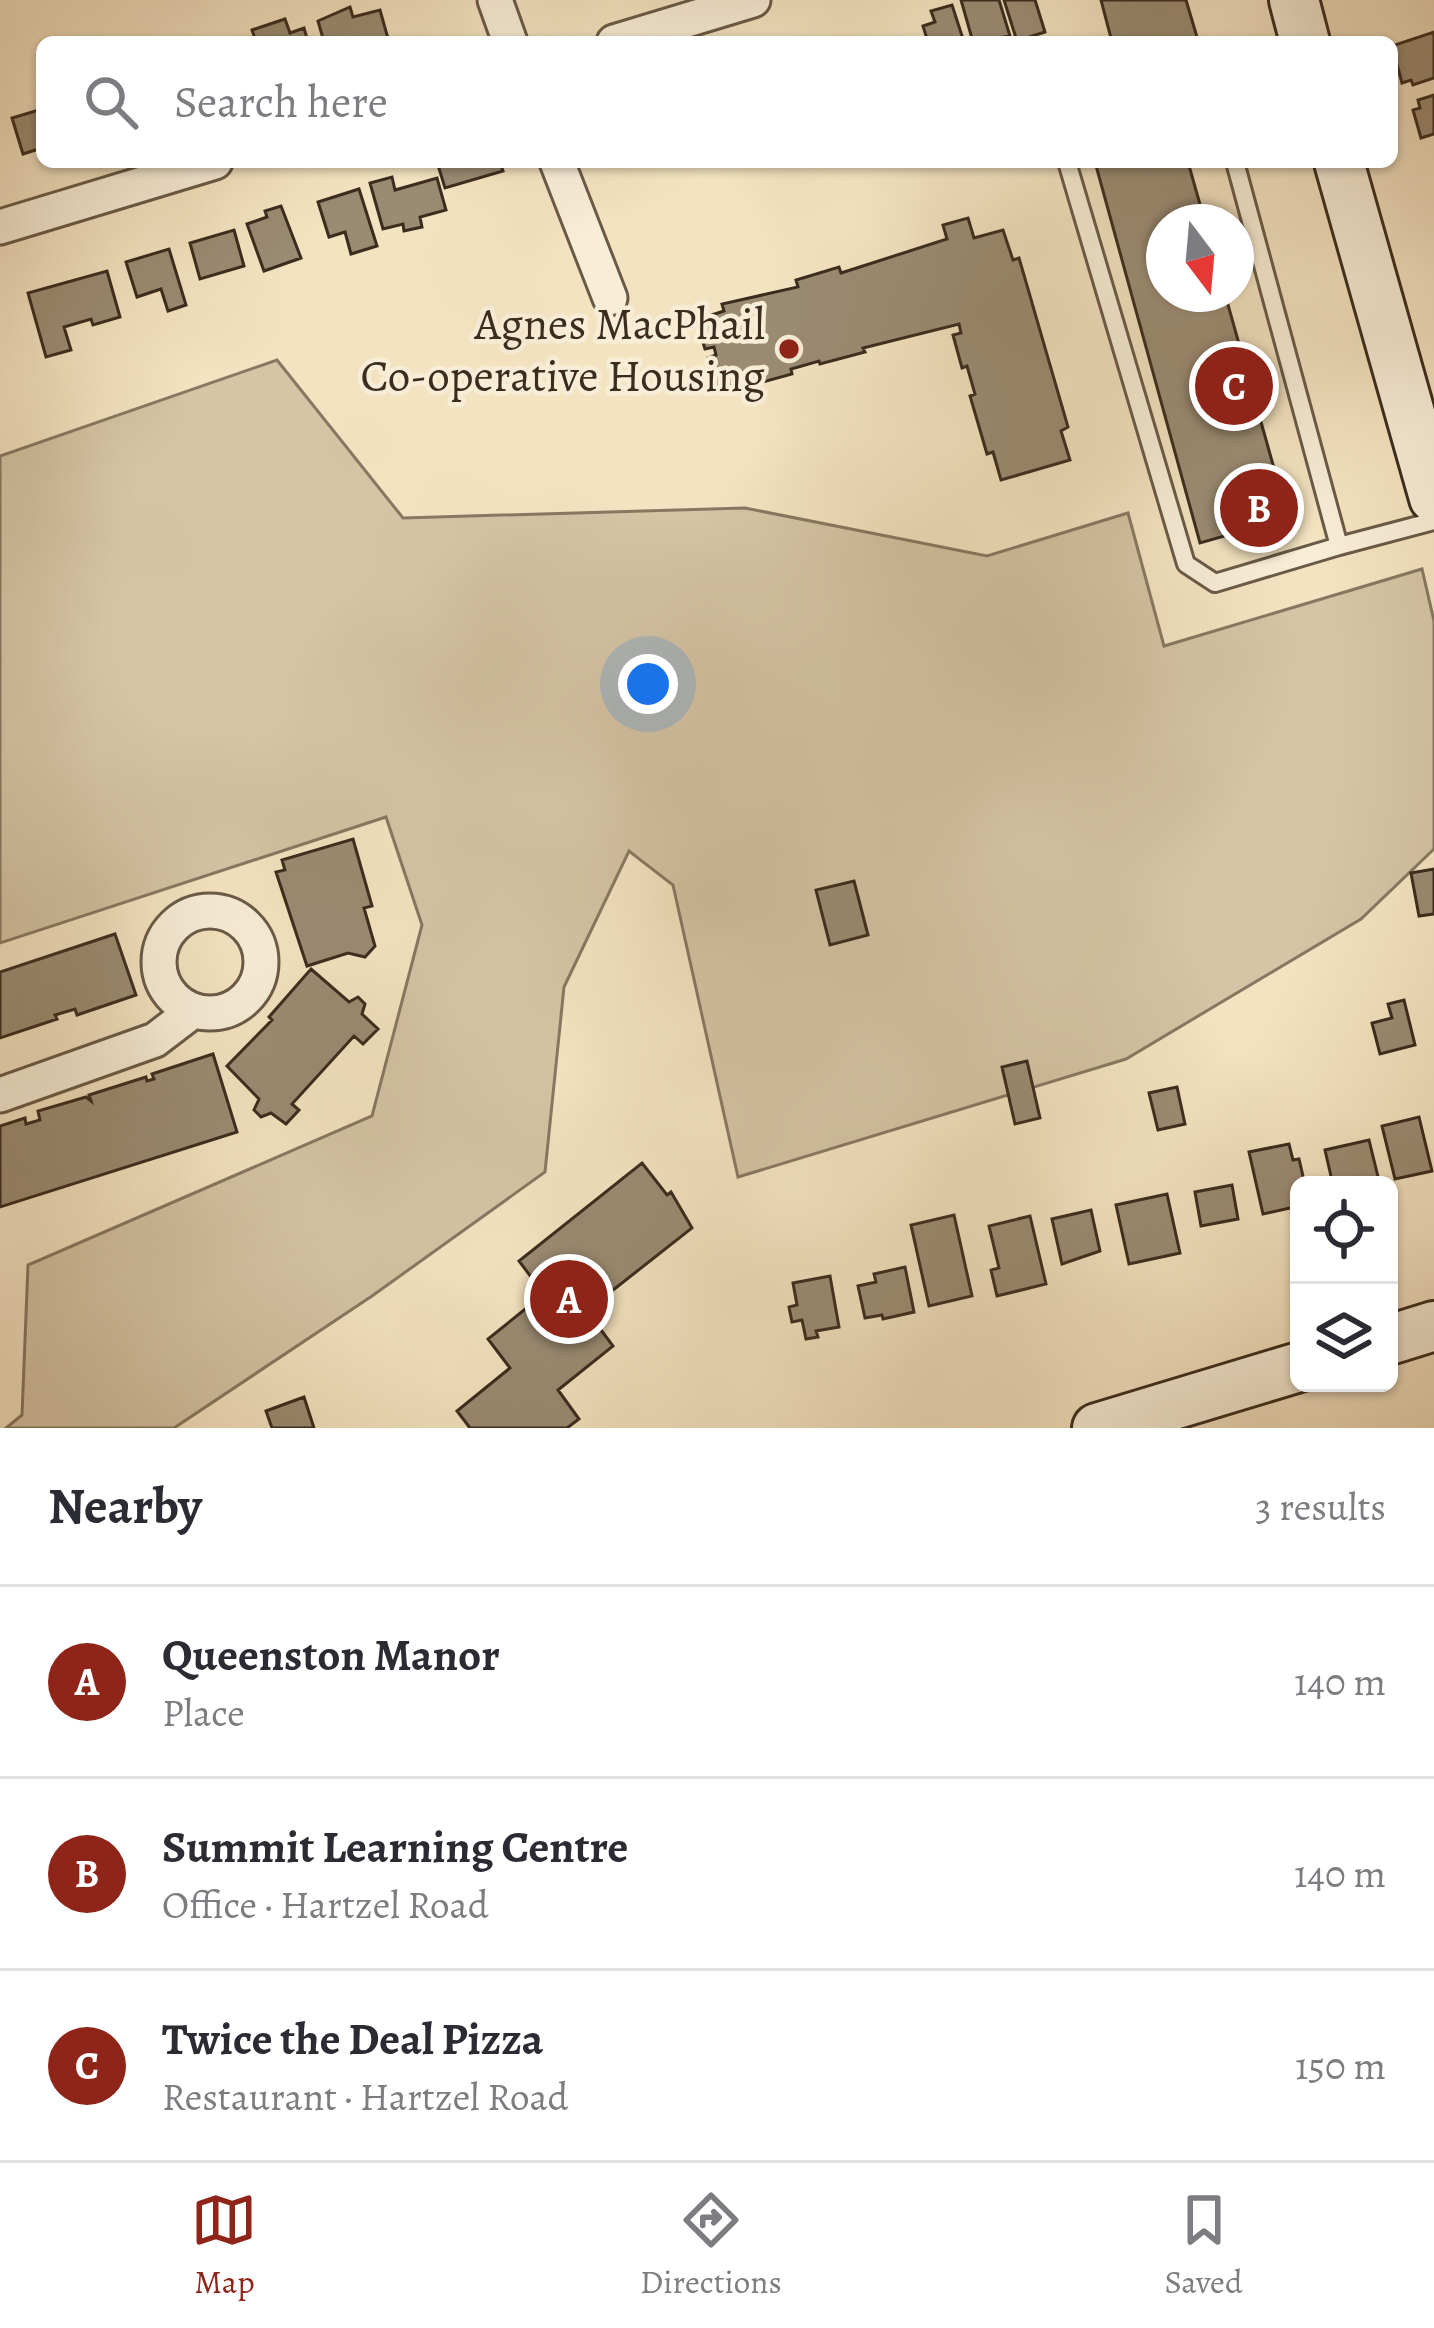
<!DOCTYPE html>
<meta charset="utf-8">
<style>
body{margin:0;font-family:Alegreya,serif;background:#f2f2f3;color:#2b2b33}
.controls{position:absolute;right:36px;bottom:36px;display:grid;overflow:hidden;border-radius:18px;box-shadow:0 3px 9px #0004}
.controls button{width:108px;height:108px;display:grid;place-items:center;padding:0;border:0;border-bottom:3px solid #e1e1e2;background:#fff;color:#2b2b33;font:60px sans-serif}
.compass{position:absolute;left:1146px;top:204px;width:108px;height:108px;border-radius:50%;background:#fff;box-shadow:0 3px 9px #0004;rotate:164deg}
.you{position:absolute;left:648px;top:684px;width:42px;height:42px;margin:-30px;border:9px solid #fff;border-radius:50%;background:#1a73e8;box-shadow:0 0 0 18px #1a73e833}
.badge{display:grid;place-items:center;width:78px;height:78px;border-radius:50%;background:#8f2418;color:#fff;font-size:39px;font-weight:700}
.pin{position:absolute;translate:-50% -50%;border:6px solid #fff;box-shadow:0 3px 12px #0006}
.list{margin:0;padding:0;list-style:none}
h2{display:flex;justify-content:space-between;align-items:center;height:156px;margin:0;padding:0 48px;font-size:51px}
h2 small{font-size:39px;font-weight:400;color:#7c7c81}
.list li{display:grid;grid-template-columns:78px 1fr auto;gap:36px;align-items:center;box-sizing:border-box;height:192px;padding:0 48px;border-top:3px solid #e1e1e2}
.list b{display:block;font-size:45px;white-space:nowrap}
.list p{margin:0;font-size:39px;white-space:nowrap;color:#7c7c81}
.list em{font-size:39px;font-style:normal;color:#7c7c81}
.icon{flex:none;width:66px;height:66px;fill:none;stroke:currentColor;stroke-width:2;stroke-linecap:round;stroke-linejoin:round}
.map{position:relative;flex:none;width:1434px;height:1428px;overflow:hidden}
.search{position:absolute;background:#fff;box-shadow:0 3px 9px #0004;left:36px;right:36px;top:36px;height:132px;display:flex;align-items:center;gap:30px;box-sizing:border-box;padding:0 42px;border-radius:18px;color:#7c7c81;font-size:45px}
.sheet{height:732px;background:#fff}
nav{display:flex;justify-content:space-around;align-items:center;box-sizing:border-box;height:168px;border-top:3px solid #e1e1e2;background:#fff;font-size:33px;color:#7c7c81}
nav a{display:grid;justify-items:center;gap:6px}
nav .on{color:#8f2418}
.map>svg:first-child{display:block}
.green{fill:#d5c4a5;stroke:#887862;stroke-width:3}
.building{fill:#9b8b73;stroke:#3b2c1e;stroke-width:3}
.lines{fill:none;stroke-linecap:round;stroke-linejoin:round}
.lane-casing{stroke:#695a47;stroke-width:22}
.street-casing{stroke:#695a47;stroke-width:39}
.secondary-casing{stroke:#3b2c1e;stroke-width:54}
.lane{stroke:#f8edd7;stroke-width:16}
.street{stroke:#f8edd7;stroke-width:33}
.secondary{stroke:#f8edd7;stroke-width:48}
.poi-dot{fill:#8f2418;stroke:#f8edd7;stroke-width:4.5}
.labels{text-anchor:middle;stroke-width:9;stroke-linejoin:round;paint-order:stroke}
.poi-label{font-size:45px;fill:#3b2c1e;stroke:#f8edd7;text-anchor:end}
</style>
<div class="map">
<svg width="1434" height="1428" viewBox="0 0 1434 1428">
<rect width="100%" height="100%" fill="#f4e3c1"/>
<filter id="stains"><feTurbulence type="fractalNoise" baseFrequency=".00167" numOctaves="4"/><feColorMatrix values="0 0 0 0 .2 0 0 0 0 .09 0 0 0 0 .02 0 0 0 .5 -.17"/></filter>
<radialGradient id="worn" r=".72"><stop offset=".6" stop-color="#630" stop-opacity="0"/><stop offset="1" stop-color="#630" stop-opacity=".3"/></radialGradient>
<path class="green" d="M277,360L403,518L745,508L987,556L1128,513L1164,646L1422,569L1434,621V849L1361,919L1126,1059L738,1177L673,885L629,851L564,987L545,1172L372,1296L174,1428H6L22,1415L28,1265L372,1116L422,925L386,817L0,943V456Z"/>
<path class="building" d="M961,0H999L1010,36L973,42Z
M1004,0H1035L1045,32L1017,41Z
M1101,0H1186L1197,37L1194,42H1112Z
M952,5L964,42H928L923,26L935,22L931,11Z
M350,7L353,17L380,10L389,42H324L318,21Z
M285,19L290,33L304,28L308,42H256L252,30Z
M1434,32V78L1413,85L1411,80L1402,83L1392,46Z
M1434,95V134L1421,138L1413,110L1420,108L1418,100Z
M42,109V148L23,154L12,118Z
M437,162H500L503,171L445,188Z
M1095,162H1188L1205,222H1164V294H1225L1288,518L1200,543Z
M392,177L395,190L437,178L446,210L420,217L422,227L404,231L403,224L383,229L370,183Z
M359,189L377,246L351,254L345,232L329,237L318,202Z
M281,206L301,258L264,271L247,224L267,217L265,211Z
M968,218L974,238L1003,230L1013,260L1019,258L1068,427L1061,431L1070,460L1001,480L993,452L987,454L970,396L975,394L967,366L962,368L953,335L961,333L959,324L863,348L865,352L820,364L819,361L791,369L792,374L748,386L746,380L717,389L708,358L716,355L714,347L705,349L696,320L724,311L722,304L798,287L796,280L839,267L841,273L947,239L943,225Z
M234,230L244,266L200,279L190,243Z
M169,249L186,305L168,311L161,289L137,297L126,262Z
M107,271L120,317L93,325L91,319L64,327L71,350L46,357L28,293Z
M353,839L372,906L364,908L375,946L365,957L348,953L307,966L276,872L285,870L282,860Z
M1434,869V914L1419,916L1411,873Z
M854,881L868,935L830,945L816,890Z
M115,934L136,995L77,1015L75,1009L55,1015L57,1019L0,1038V972Z
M311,969L349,1002L358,997L365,1004L362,1014L378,1029L363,1044L354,1036L292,1104L299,1110L286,1124L271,1113L261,1117L254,1110L259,1099L227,1066L272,1020L269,1017Z
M1404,1000L1415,1045L1380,1054L1372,1023L1392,1018L1388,1004Z
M213,1054L237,1132L0,1207V1126L25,1118L26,1124L40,1120L38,1111L86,1097L91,1101L89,1095L146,1077L147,1081L154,1079L152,1074Z
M1027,1061L1040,1118L1015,1124L1002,1067Z
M1177,1087L1185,1124L1158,1130L1149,1093Z
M1419,1117L1432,1171L1395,1179L1382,1126Z
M1369,1140L1380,1185H1333L1325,1150Z
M1289,1144L1293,1160L1299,1159L1305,1185H1299V1206L1263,1214L1249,1152Z
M642,1163L667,1195L671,1192L692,1228L594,1305L600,1312L592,1318L613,1346L558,1390L579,1419L567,1428H470L457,1411L510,1368L488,1339L544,1294L519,1261Z
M1232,1185L1238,1219L1201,1226L1195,1192Z
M1167,1194L1180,1253L1129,1264L1116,1205Z
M1091,1210L1100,1251L1062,1264L1052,1219Z
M954,1215L972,1296L929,1306L911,1225Z
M1030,1216L1046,1284L997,1296L991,1270L999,1268L989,1226Z
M905,1267L914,1312L883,1319L882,1315L865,1318L858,1286L876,1282L874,1274Z
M830,1276L839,1327L816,1331L818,1337L806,1339L802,1320L792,1322L789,1307L797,1305L793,1283Z
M304,1397L314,1428H272L266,1411Z"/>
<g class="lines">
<defs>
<path id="lane" d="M1067,162L1186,564L1215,583L1339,546L1235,162
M1339,546L1434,521"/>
<path id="street" d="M495,0L510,42
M614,42L753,0
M557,162L610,298
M0,227L215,162
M159 962a51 51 0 1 1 102 0a51 51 0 1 1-102 0Z
M0,1095L155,1040L193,1011"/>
<path id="secondary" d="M1294,0L1305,42
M1339,162L1434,498
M1389,1340L1434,1326
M1097,1428L1299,1367"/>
</defs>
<use href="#lane" class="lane-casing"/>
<use href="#street" class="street-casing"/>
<use href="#secondary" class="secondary-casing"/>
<use href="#lane" class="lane"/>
<use href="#street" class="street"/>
<use href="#secondary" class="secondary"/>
</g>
<circle class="poi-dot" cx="789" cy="349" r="12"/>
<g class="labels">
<g class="poi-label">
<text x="765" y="339">Agnes MacPhail<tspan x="765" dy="52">Co-operative Housing</tspan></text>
</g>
</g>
<rect width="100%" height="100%" filter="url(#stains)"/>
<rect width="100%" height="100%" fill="url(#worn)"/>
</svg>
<div class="controls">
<button><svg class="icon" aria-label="locate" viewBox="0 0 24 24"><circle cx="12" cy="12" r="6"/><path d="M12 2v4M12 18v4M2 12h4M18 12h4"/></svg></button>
<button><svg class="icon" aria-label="layers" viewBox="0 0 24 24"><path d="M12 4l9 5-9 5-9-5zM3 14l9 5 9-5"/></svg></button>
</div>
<svg class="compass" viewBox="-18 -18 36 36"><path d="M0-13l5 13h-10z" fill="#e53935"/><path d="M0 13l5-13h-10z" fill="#7c7c81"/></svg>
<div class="you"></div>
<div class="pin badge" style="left:569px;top:1299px">A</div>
<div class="pin badge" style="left:1259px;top:508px">B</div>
<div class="pin badge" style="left:1234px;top:386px">C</div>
<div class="search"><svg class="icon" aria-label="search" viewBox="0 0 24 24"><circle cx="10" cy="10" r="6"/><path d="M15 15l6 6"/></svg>Search here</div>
</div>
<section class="sheet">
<h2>Nearby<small>3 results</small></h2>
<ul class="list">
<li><span class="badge">A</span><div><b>Queenston Manor</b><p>Place</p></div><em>140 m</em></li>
<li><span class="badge">B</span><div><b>Summit Learning Centre</b><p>Office · Hartzel Road</p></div><em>140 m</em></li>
<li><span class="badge">C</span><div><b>Twice the Deal Pizza</b><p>Restaurant · Hartzel Road</p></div><em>150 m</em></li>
</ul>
</section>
<nav>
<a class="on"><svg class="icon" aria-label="map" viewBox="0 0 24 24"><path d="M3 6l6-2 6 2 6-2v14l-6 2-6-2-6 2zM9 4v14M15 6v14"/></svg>Map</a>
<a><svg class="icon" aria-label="directions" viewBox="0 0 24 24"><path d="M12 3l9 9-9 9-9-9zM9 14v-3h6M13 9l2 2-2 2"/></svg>Directions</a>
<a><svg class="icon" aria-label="saved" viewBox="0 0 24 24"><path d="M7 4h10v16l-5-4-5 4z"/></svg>Saved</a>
</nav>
